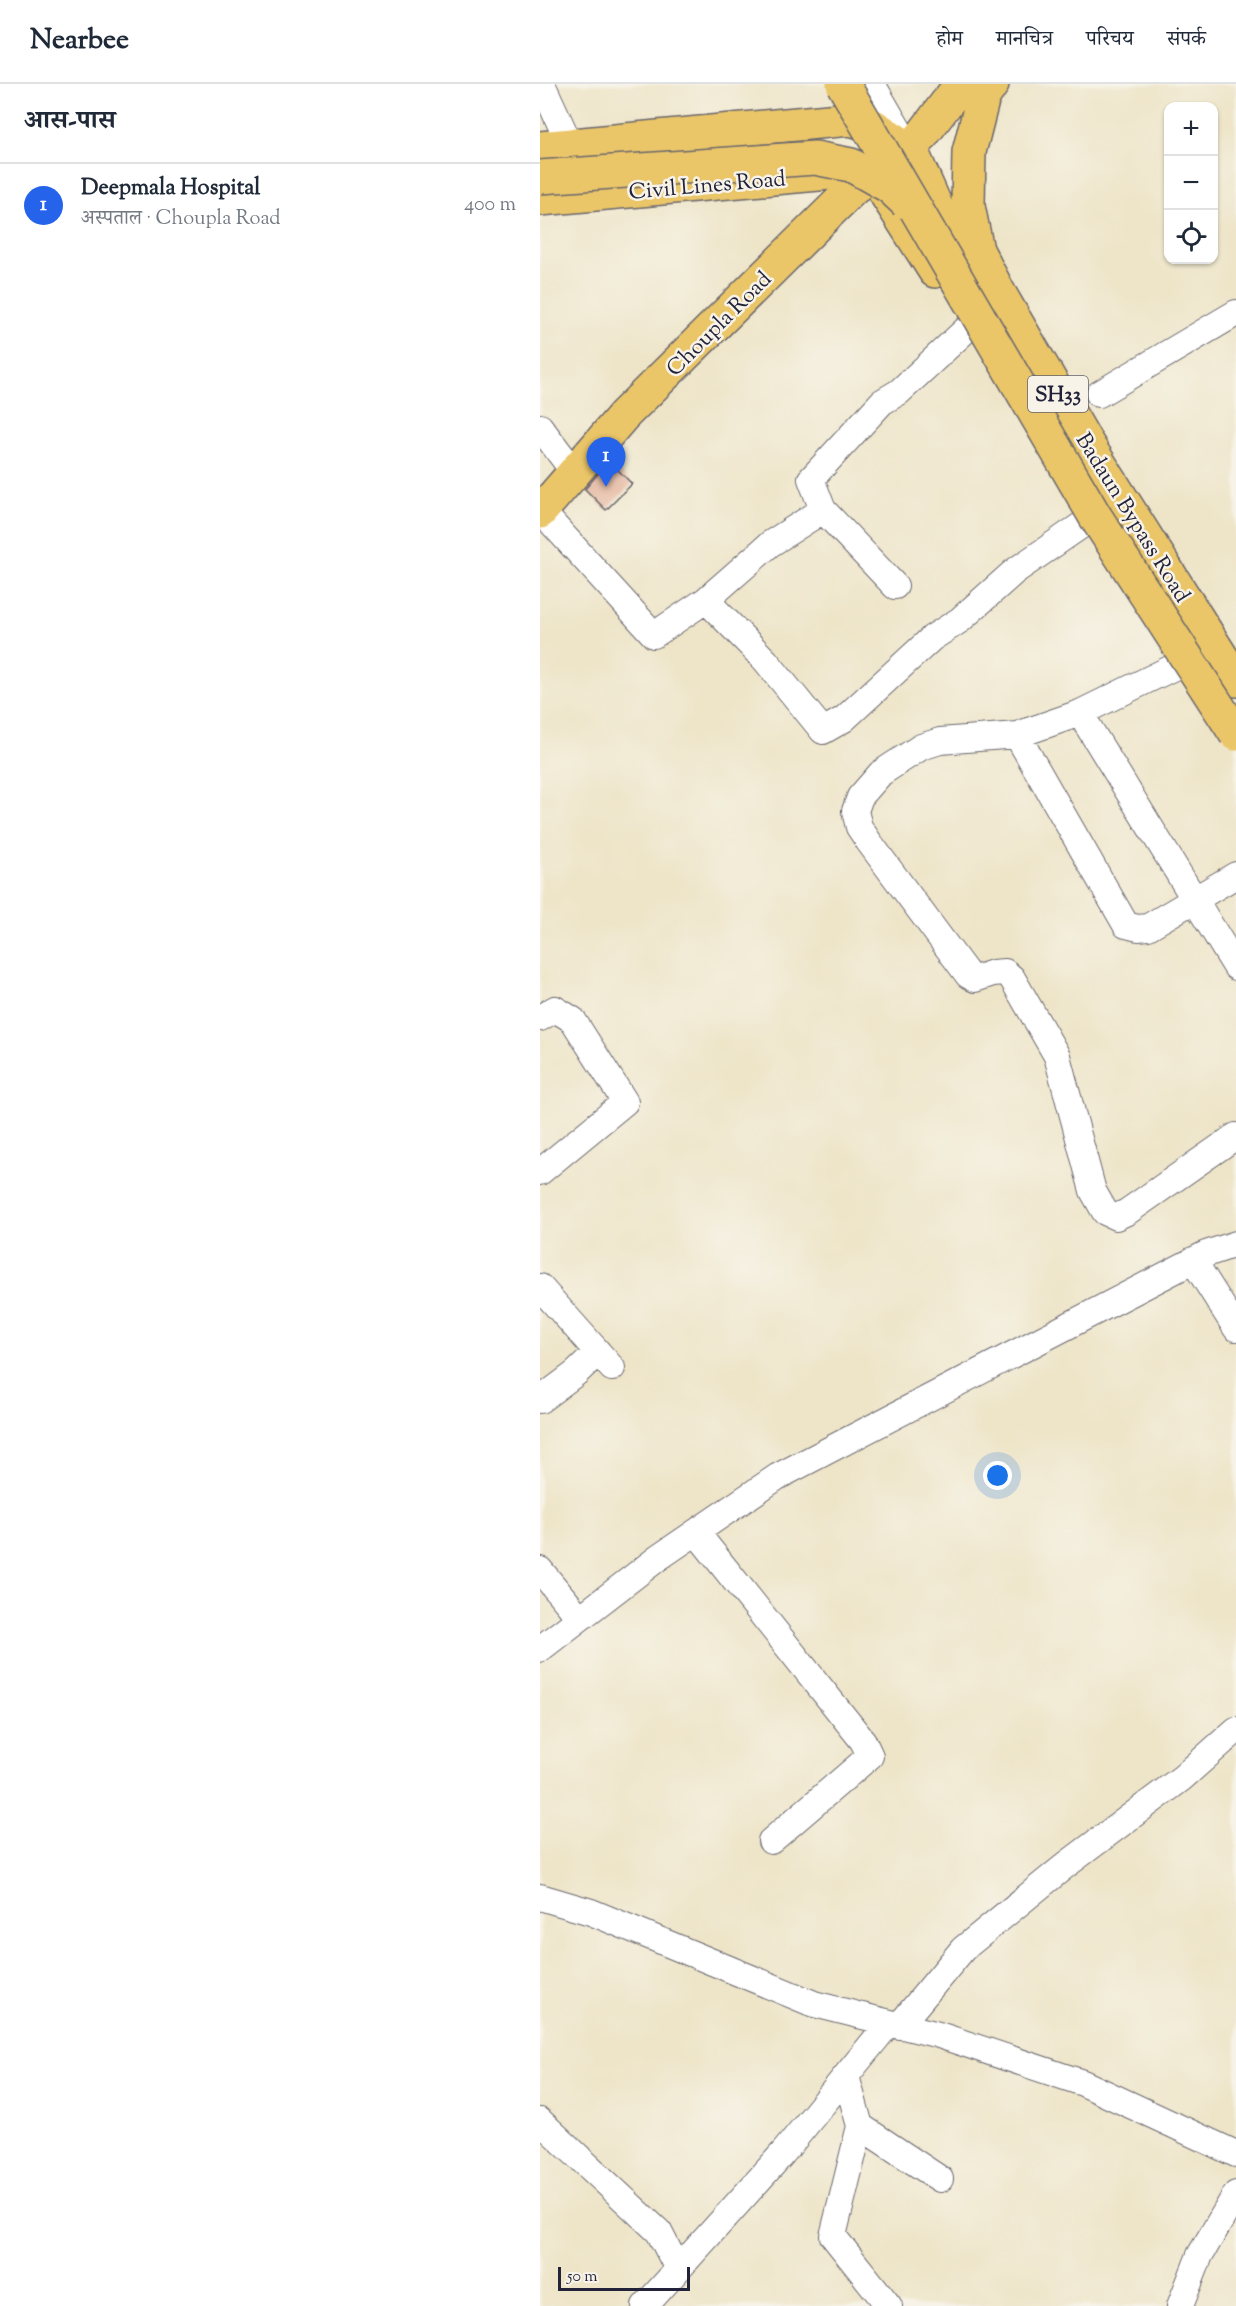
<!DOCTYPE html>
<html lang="hi">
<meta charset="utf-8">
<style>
body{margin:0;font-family:"Sorts Mill Goudy","Noto Serif Devanagari",serif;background:#f2f2f3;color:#1f2937}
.controls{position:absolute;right:18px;top:18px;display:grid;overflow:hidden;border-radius:12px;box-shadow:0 2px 4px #0004}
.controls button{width:54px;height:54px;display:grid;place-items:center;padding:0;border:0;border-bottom:2px solid #e0e1e3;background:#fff;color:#1f2937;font:30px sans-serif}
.scale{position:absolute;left:18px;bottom:15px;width:132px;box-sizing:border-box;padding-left:6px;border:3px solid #22223b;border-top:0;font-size:16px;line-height:21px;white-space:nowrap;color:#22223b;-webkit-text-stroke:4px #f7f3e8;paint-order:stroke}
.you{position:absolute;left:458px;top:1392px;width:21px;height:21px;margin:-15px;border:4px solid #fff;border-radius:50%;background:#1a73e8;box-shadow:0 0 0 9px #1a73e833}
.badge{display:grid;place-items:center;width:39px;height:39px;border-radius:50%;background:#2563eb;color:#fff;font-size:20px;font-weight:700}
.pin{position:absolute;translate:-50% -50px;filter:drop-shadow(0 2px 3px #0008)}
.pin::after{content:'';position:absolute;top:32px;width:21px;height:18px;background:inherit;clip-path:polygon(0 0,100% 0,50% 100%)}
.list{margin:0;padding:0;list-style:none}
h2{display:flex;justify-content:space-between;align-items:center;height:78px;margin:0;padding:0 24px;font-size:26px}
h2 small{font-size:20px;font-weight:400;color:#747a83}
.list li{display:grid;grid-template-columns:39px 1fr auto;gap:18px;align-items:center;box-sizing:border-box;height:84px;padding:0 24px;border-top:2px solid #e0e1e3}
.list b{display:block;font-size:22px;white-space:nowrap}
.list p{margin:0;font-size:20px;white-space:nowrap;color:#747a83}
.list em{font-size:20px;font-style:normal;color:#747a83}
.icon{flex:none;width:33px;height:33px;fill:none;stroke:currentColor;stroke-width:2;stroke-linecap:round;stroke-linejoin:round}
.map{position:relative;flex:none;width:696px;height:2222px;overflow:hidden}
header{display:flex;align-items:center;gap:36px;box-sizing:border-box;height:84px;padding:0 30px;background:#fff;border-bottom:2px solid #e0e1e3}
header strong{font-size:28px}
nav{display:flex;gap:33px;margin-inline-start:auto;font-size:21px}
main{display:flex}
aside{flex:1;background:#fff}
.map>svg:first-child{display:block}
.building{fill:#e3b199}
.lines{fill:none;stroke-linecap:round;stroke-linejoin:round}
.minor-casing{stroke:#69666d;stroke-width:28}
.major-casing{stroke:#69666d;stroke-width:36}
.minor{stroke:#fff;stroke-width:26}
.major{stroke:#ebc669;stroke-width:33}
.major-bridge-casing{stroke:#69666d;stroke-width:36;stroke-linecap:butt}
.major-bridge{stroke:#ebc669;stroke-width:33}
.labels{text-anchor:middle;stroke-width:5;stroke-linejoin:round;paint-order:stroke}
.shield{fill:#f7f3e8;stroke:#62616f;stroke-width:1.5}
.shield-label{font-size:21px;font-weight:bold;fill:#22223b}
.street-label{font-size:22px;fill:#22223b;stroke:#f7f3e8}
</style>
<header>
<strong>Nearbee</strong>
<nav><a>होम</a><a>मानचित्र</a><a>परिचय</a><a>संपर्क</a></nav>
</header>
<main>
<aside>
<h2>आस-पास<small></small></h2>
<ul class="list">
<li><span class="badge">1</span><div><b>Deepmala Hospital</b><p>अस्पताल · Choupla Road</p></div><em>400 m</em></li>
</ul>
</aside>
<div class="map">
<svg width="696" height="2222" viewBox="0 0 696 2222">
<rect width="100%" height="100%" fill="#f7f3e8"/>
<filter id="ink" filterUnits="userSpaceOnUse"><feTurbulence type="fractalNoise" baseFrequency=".0167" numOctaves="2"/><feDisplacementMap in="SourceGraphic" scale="12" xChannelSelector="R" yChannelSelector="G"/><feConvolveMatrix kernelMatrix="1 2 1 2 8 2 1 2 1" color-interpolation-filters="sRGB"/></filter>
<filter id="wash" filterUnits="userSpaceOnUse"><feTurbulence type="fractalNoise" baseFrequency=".008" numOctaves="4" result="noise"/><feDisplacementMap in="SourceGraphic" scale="24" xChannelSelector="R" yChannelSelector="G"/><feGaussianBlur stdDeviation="1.35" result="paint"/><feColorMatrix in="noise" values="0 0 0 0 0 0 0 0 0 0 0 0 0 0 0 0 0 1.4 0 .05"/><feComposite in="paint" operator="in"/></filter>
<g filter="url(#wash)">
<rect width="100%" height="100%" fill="#eee5c9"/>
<g id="blocks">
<path class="building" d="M69,377L92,400L66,426L45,405Z"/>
</g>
</g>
<g filter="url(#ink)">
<use href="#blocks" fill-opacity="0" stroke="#69666d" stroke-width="1.5"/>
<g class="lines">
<defs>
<path id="minor" d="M2,0L30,61
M332,0L368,62
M559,310L696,229
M0,343L34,388
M1,427L114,551L166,516L230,460L283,426
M355,502L283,426L271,395L342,318L359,308L430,242
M166,516L226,577L283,647L304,635L392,554L420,536L475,487L549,436
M638,581L540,629L477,651L400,657L381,663L341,689L320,713L315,727L319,743L329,758L428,891L435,895L453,889L465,888L472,894L517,972L553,1107L565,1128L576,1133L587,1128L696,1052
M540,629L696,883
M477,651L586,841L598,844L608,843L696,791
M0,934L15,925L33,936L85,1018L0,1088
M653,1176L696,1244
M0,1203L72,1284
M0,1316L36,1289L58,1268
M156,1448L323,1657L330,1672L231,1757
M0,1486L40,1534
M0,1565L118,1474L237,1393L666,1170L696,1160
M0,1813L51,1828L274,1920L399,1951L543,1999L696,2070
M359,1942L423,1865L526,1781L642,1694L696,1646
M306,1992L320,2042L400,2095
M0,2037L119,2148L138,2185
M320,2042L293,2152L349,2222
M105,2222L243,2069L349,1939
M640,2222L660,2171L696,2110"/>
<path id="major" d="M452,0L443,13L429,68L428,122L437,166L458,207L546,358L696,596
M0,64L310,35L334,42L371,66L423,183
M337,96L395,187
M0,115L301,88L316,89
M0,428L84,331L314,104L371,66L421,0"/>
</defs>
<use href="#minor" class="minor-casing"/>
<use href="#major" class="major-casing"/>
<use href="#minor" class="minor"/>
<use href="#major" class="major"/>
<defs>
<path id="major-bridge" d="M303,0L555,432L696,650
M0,93L275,74L311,81L350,103L366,118"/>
</defs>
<use href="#major-bridge" class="major-bridge-casing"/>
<use href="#major-bridge" class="major-bridge"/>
</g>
</g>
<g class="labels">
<rect class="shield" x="488" y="292" width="60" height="36" rx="4.5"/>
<g class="shield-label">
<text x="518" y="317">SH33</text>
</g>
<g class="street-label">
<text transform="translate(167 100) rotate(-5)" y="8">Civil Lines Road</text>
<text transform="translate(178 239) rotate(-45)" y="8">Choupla Road</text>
<text transform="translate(594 433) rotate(58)" y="8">Badaun Bypass Road</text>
</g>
</g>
</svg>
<div class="controls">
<button>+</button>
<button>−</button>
<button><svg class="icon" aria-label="locate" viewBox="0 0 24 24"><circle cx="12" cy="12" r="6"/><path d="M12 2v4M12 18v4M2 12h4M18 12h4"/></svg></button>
</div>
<div class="scale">50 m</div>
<div class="you"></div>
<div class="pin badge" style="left:66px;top:403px">1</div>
</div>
</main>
